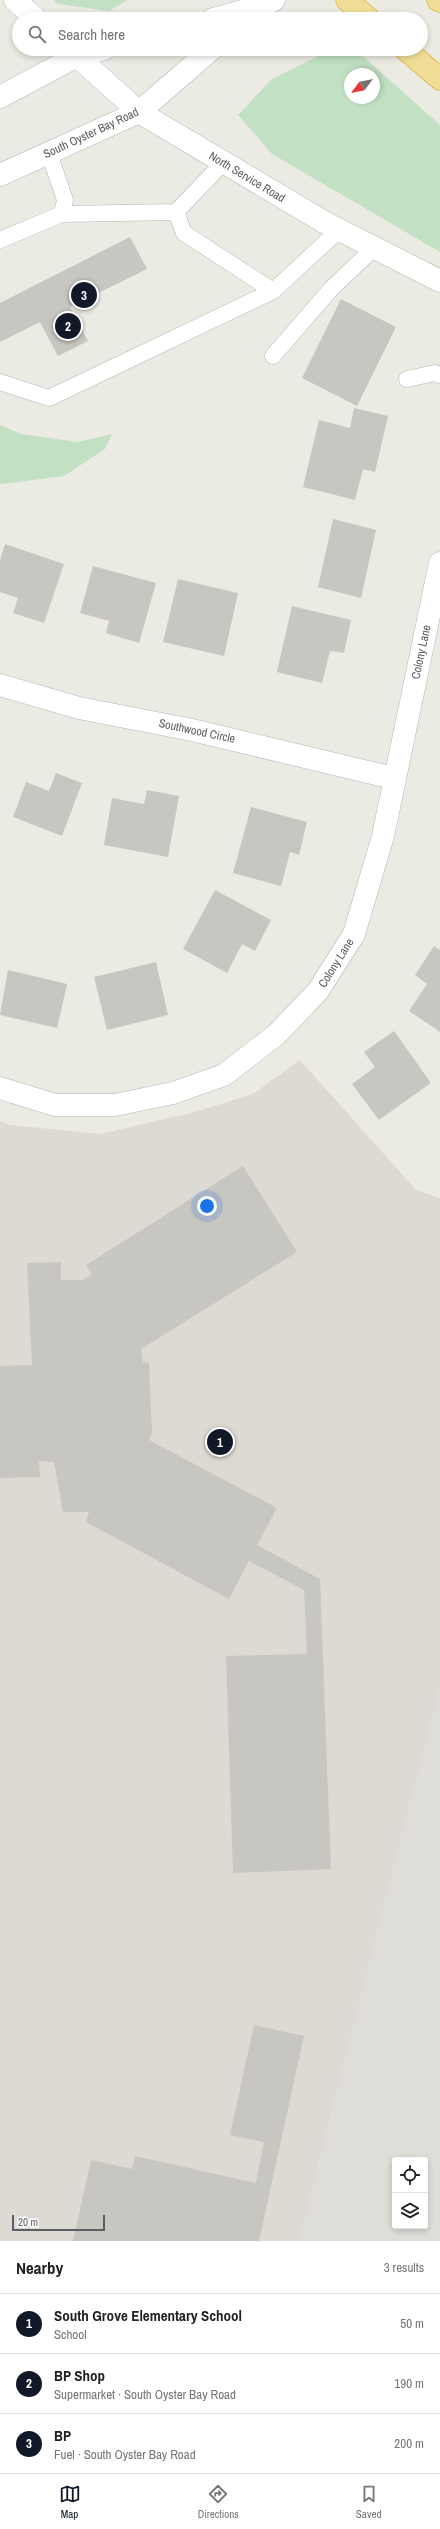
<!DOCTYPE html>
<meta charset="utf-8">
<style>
body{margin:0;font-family:"Archivo Narrow",sans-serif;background:#f2f2f2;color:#222}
.controls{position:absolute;right:12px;bottom:12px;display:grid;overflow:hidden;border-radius:4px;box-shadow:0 2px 6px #0003}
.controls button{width:36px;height:36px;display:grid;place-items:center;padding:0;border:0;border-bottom:1px solid #e0e0e0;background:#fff;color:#222;font:20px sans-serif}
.compass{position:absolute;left:344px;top:68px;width:36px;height:36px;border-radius:50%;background:#fff;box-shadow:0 2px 6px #0003;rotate:238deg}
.scale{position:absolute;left:12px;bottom:10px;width:93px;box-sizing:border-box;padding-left:4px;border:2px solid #5b5e62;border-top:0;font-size:11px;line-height:14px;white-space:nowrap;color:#5b5e62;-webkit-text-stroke:3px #fff;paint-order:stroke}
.you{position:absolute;left:207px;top:1206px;width:14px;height:14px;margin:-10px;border:3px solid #fff;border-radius:50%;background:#1a73e8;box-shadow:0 0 0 6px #1a73e833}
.badge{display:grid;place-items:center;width:26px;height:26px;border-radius:50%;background:#111827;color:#fff;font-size:13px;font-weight:700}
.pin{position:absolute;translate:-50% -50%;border:2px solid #fff;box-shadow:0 1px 4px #0006}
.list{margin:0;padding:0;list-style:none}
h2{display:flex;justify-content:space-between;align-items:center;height:52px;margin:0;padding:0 16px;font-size:17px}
h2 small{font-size:13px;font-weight:400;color:#767676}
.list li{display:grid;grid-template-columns:26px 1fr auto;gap:12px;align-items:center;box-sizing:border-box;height:60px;padding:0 16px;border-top:1px solid #e0e0e0}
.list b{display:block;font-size:15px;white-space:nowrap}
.list p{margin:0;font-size:13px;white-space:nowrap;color:#767676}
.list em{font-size:13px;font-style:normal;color:#767676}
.icon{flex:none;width:22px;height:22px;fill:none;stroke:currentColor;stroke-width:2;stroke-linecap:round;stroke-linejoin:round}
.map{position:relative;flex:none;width:440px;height:2241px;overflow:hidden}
.search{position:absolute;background:#fff;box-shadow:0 2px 6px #0003;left:12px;right:12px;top:12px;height:44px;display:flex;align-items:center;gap:10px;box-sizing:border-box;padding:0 14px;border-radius:22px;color:#767676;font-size:15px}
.sheet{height:232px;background:#fff}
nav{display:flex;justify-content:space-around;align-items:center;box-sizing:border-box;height:56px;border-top:1px solid #e0e0e0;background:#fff;font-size:11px;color:#767676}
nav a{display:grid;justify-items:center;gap:2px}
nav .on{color:#111827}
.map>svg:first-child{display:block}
.industrial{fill:#deddd8;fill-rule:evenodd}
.education{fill:#dcdad2}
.green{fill:#c2e1c4;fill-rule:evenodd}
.building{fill:#c8c6c0}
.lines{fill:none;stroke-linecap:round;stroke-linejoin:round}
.service-casing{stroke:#b4b5b9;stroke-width:17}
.minor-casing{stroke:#b4b5b9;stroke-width:23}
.secondary-casing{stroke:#b5b7bc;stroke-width:23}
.motorway-casing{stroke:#d7a519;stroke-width:23}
.service{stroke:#fff;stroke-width:16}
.minor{stroke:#fff;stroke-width:22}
.secondary{stroke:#fff;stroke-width:22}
.motorway{stroke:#f1de96;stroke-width:22}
.labels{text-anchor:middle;stroke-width:4;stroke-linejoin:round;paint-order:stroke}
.street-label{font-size:12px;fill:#5b5e62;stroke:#fff}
</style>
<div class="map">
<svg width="440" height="2241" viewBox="0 0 440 2241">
<rect width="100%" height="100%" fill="#ecebe3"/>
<path class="industrial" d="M440,1686V2241H299ZM395,2160H425V2226H395Z"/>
<path class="education" d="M300,1060L416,1190L440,1198V1686L299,2241H0V1121L10,1125L100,1134L195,1112L253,1094Z"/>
<path class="green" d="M54,0H128L109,11L58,4Z
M332,49H355L440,125V252L272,154L238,115L272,79ZM350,74H374V98H350Z
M0,425L21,434L78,442L112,434L105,449L64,476L2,484H0Z"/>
<path class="building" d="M130,237L147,269L70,307L88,341L58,356L40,322L0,342V303Z
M341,299L396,327L357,406L302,378Z
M354,408L388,416L375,472L363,469L355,500L303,487L319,420L350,428Z
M333,519L376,530L361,598L318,587Z
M5,544L64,564L44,623L13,613L18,598L0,592V560Z
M93,566L156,583L139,643L106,633L109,621L80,613Z
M178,579L238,593L224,656L163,642Z
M292,606L351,620L344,653L330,651L322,683L277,672Z
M56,773L82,783L62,836L13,817L26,782L49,791Z
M147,790L179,796L168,857L104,845L112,798L144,804Z
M251,807L307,822L299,855L290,852L281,886L233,873Z
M215,890L271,920L255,951L242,944L227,973L183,949Z
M434,946L440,950V1032L409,1011L427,984L415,975Z
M156,962L168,1015L107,1030L94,977Z
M8,970L67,984L57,1028L0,1015Z
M394,1031L431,1083L379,1120L352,1084L375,1067L364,1052Z
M243,1166L297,1252L141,1349L143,1363L149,1362L152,1433L149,1440L277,1508L257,1545L320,1579L331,1869L233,1873L226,1656L307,1654L304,1590L249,1561L229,1599L86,1522L89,1512H63L54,1462L39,1461L40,1477L0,1478V1366L32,1365L27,1263L61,1262V1280H82L92,1274L86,1265Z
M254,2025L304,2036L259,2241H73L91,2160L132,2169L135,2156L256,2183L264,2142L230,2135Z"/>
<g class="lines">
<defs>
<path id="service" d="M223,163L176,212L184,233L273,291
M62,214L176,212
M0,240L62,214L65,200L49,153
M273,356L331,289L374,248
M407,379L435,373L440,375
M0,382L49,398L273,291L339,230"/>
<path id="minor" d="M0,685L79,708L192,730L393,778
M0,1088L55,1105H115L173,1093L224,1075L277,1034L318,991L354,934L383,836L440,563"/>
<path id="secondary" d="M15,0L36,19
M213,19L261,6L274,0
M69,49L139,112L324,222L440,281
M0,97L77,56L104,49
M0,175L139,112L212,49"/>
<path id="motorway" d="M347,0L369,19
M438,0L440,1
M405,49L440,79"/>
</defs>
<use href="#service" class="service-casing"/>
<use href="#minor" class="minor-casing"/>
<use href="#secondary" class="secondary-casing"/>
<use href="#motorway" class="motorway-casing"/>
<use href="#service" class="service"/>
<use href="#minor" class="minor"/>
<use href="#secondary" class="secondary"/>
<use href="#motorway" class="motorway"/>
</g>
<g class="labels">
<g class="street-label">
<text transform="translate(91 133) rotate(-25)" y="4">South Oyster Bay Road</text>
<text transform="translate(247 177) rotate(31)" y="4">North Service Road</text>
<text transform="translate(421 652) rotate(-78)" y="4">Colony Lane</text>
<text transform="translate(197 731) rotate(12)" y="4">Southwood Circle</text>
<text transform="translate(336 963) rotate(-58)" y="4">Colony Lane</text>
</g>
</g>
</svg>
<div class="controls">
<button><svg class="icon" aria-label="locate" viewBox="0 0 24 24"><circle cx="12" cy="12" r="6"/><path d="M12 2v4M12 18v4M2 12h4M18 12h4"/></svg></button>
<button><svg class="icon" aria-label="layers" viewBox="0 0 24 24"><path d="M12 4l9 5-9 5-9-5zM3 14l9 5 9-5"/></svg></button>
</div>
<svg class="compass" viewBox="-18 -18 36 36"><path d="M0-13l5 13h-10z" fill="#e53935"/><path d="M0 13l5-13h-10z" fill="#767676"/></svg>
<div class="scale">20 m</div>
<div class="you"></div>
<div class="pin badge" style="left:220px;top:1442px">1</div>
<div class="pin badge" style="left:68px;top:326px">2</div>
<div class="pin badge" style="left:84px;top:295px">3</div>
<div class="search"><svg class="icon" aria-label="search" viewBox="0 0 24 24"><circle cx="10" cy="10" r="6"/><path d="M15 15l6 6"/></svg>Search here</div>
</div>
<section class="sheet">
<h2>Nearby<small>3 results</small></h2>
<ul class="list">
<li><span class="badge">1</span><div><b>South Grove Elementary School</b><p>School</p></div><em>50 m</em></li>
<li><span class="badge">2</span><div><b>BP Shop</b><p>Supermarket · South Oyster Bay Road</p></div><em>190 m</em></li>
<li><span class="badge">3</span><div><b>BP</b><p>Fuel · South Oyster Bay Road</p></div><em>200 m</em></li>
</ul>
</section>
<nav>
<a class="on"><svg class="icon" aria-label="map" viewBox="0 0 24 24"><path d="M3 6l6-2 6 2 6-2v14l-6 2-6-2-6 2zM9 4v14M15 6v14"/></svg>Map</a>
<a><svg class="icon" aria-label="directions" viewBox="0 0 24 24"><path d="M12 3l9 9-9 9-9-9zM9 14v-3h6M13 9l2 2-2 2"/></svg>Directions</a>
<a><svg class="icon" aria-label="saved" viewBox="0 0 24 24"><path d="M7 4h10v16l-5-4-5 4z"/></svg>Saved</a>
</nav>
